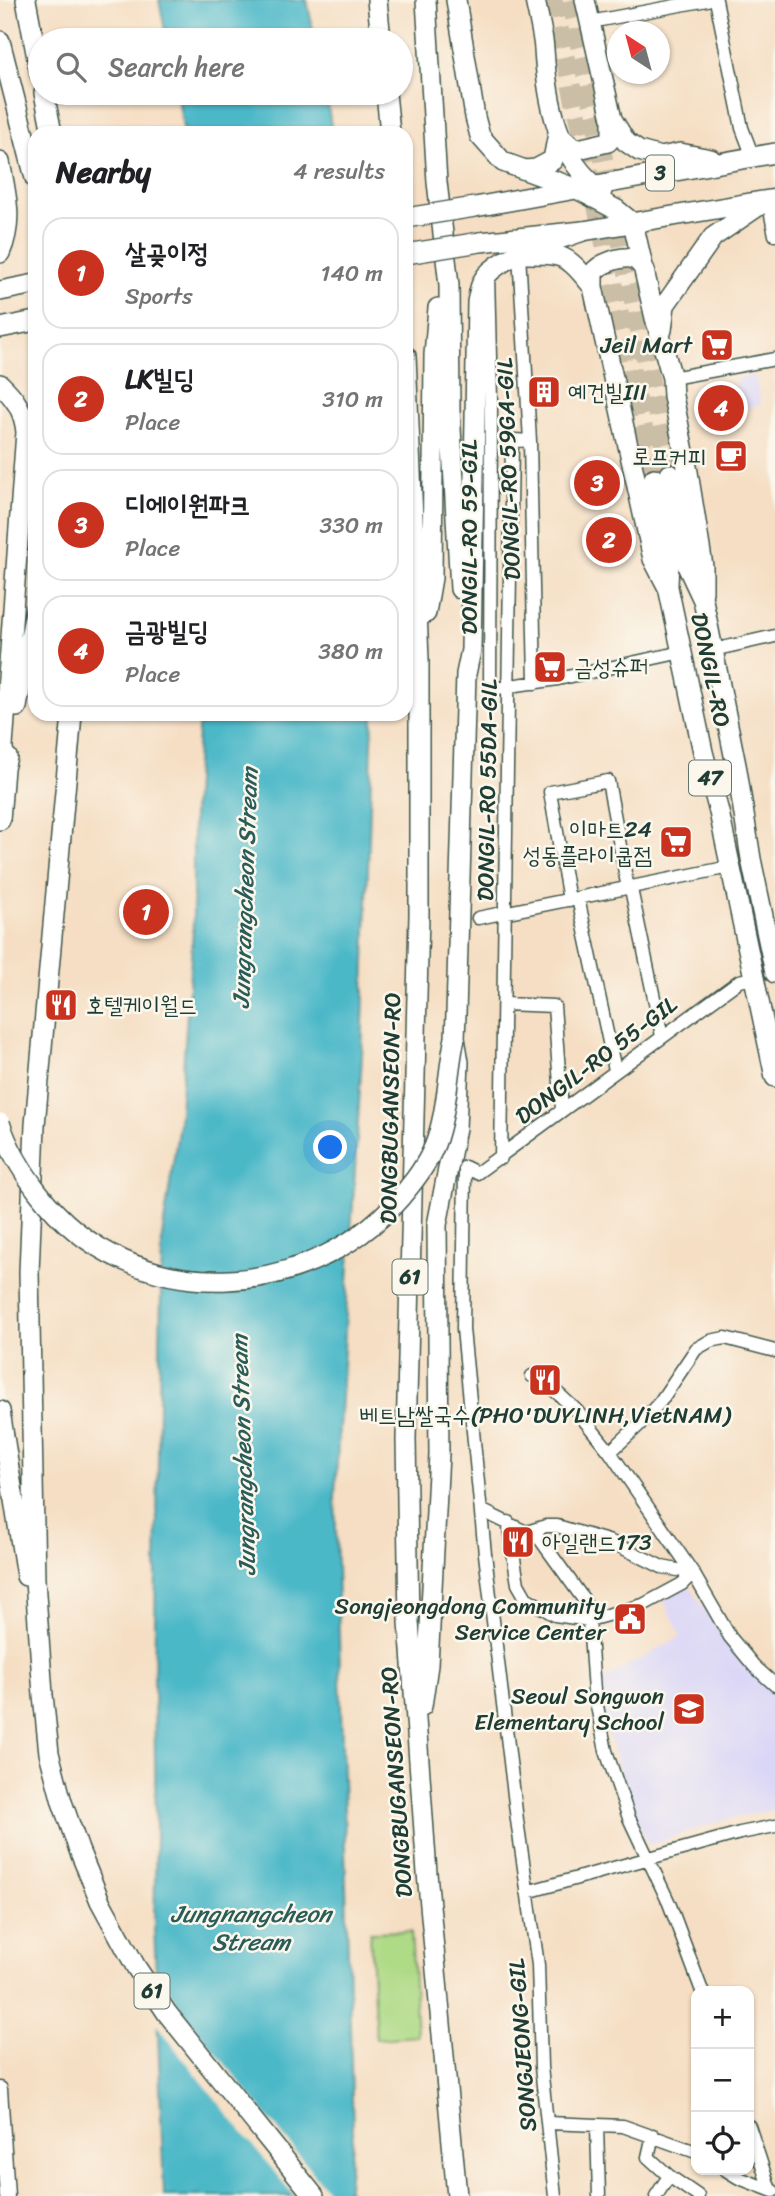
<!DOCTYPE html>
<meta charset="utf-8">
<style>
body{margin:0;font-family:Sriracha,"Poor Story",sans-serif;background:#f6f6f6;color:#202124}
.controls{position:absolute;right:21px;bottom:21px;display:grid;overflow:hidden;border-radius:14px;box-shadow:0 2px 5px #0004}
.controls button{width:63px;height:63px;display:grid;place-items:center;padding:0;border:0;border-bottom:2px solid #e0e0e0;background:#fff;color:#202124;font:35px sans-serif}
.compass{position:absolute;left:607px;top:21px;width:63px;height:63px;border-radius:50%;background:#fff;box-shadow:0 2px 5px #0004;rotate:324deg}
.you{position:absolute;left:331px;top:1148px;width:24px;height:24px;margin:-18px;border:5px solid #fff;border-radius:50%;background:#1a73e8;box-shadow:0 0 0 10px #1a73e833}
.badge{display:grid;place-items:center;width:46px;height:46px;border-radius:50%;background:#c8321e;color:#fff;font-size:23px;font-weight:700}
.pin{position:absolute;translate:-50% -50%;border:4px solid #fff;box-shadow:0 2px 7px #0006}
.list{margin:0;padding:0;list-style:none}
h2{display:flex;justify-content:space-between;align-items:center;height:91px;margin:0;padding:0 28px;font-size:30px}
h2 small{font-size:23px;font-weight:400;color:#757577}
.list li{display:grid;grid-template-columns:46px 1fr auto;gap:21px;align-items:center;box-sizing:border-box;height:112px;margin:0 14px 14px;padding:0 14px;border:2px solid #e0e0e0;border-radius:21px}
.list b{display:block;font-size:26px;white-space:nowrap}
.list p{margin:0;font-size:23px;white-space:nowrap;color:#757577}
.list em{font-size:23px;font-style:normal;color:#757577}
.icon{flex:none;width:38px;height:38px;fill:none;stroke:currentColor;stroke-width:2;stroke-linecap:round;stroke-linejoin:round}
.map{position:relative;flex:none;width:775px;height:2196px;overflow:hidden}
.search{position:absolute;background:#fff;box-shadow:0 2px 5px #0004;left:28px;top:28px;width:385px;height:77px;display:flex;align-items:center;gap:18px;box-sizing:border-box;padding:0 24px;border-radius:38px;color:#757577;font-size:26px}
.panel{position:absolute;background:#fff;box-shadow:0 2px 5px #0004;left:28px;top:126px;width:385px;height:595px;border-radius:21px}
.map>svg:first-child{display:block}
.built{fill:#dad6f7}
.pitch{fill:#afda86;stroke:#678c5d;stroke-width:2}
.water{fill:#4cb8c8;stroke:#367a7e;stroke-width:2}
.pier{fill:#f5dec3}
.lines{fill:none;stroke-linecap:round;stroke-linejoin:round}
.primary-tunnel{stroke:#cabea6;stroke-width:19;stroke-dasharray:19 10;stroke-linecap:butt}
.minor-casing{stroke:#3f5549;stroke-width:15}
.tertiary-casing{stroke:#3f5549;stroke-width:17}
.primary-casing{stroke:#3f5549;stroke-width:22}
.trunk-casing{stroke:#3f5549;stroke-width:22}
.minor{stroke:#fff;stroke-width:12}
.tertiary{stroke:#fff;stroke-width:14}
.primary{stroke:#fff;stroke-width:19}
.trunk{stroke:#fff;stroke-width:19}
.primary-bridge-casing{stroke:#3f5549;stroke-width:22;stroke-linecap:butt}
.trunk-bridge-casing{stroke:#3f5549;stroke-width:22;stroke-linecap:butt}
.primary-bridge{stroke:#fff;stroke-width:19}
.trunk-bridge{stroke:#fff;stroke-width:19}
.labels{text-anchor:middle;stroke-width:5;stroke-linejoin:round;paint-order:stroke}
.shield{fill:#fbf7ec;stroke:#61756b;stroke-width:2}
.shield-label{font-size:21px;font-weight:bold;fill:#1f3d34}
.poi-label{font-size:23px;fill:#1f3d34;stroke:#fbf7ec;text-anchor:end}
.street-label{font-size:23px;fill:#1f3d34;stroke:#fbf7ec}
.water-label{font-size:24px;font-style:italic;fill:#2a5c59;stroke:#fbf7ec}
</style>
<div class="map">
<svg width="775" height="2196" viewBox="0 0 775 2196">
<rect width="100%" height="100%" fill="#fbf7ec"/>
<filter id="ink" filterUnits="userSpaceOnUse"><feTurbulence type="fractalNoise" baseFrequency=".0143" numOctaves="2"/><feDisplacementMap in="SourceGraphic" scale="14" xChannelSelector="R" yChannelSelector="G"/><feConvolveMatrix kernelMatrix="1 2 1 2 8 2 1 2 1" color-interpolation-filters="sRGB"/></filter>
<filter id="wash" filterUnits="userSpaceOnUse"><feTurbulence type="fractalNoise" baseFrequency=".00686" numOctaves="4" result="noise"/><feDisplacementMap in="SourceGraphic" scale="28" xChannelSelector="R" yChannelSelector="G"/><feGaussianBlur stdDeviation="1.57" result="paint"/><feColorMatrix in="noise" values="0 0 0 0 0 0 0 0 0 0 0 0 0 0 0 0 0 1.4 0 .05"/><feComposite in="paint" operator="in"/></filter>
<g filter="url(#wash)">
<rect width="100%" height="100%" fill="#f5dec3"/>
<path class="built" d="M755,375L761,405L741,409L735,379Z
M683,1586L693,1591L733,1653L775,1695V1809L724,1820L652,1844L648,1843L627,1800L595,1685L681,1636L664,1601Z"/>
<path class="pitch" d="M411,1931L417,2036L376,2039L370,1932Z"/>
<path class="water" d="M159,0H307L315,40H167Z
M177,93H326L332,133H184Z
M199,714H373L362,1056L335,1494L353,2132L347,2196H164L154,1925L156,1838L154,1681L162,1237L179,1124L193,931V815Z"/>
<path class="pier" d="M152,1966L192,2023L332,2196H294L174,2047L155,2021Z"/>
</g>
<g filter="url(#ink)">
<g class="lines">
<path class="primary-tunnel" d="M553,0L654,478
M570,0L670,474"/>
<defs>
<path id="minor" d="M716,0L742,128L753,157
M590,22L707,0
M768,200L775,235
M519,254L530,441L535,683
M488,274L491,400L490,689L558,679L682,652
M672,378L775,359
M713,650L775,636
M631,889L662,1036
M578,898L615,1070
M569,900L550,792L608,781L628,889
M478,918L730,867
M504,1004L554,1006L562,1110
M501,1158L512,443L514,440L530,441
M532,1376L541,1378L576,1410L610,1452L693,1573L730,1637L754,1666L775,1685
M610,1452L639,1425L660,1402L696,1349L710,1341L725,1338L775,1351
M481,1510L540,1539L584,1600L589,1620L594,1691L606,1751L629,1818L669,1903L702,1991
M508,1522L518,1584L526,1598L555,1615L589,1620L643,1605L682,1584L693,1573
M527,1532L546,1526H557L611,1542L662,1567L693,1573
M527,1892L740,1833L775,1826
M548,2123L623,2126L696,2152
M597,2126L599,2196
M749,2126L770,2190
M653,2135L648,2157L669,2176L656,2196
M726,2170L739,2178L773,2191
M669,2176L698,2196
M555,2196L541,2067L538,1965L517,1820L485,1554L463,1329L465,1167L477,1173L739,981L754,978"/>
<path id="tertiary" d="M0,2089L7,2196"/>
<path id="primary" d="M535,0C538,16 543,33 544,49C547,99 557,160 602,191
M612,119L626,142L639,151L661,157L680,153L711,159
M561,137L573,148L578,149L608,142L612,137V119L585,0
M577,189L617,210L633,223L655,318L672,378L673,396L688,472L703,566V592
M475,207L775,153
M480,242L583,231L775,199
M521,254C565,254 565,253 593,287
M645,270C641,265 638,259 631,258C620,257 600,263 593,273V287L653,559L667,586
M0,291L35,284
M0,328L35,321
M662,330L665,305L713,237L760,205
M670,474L688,568L703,600L737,770L751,859L775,973
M654,478L669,555L668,587L703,752L719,812L775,1077"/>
<path id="trunk" d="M26,0L40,74
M377,0L381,40
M426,0L437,182L449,285L450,410L460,589
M456,0L475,117L480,136L503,162L577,189
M0,41L35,178
M44,93L52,133
M386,93L390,133
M0,162C6,194 14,222 0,253
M525,170L536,169L553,160L558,133
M406,356L419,659V915L406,1439L409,1622L427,1873L457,2196
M0,384C15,398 24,411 26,432L3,746L4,768
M426,613L432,578L434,355L438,308
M17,707L35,612
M72,714L35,1125L29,1272L35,1580L43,1695L49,1753L62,1802L79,1850L100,1901L136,1967L167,2013L314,2196
M0,820L4,768L7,757
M0,1411L26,1576
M422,1706L428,1665L439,1454L437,1225L456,1128L459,1062L455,1038L456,1014L466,674L471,650L477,302C479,293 480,283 486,276C505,253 556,241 583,231"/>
</defs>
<use href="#minor" class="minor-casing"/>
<use href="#tertiary" class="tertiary-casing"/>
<use href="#primary" class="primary-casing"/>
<use href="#trunk" class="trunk-casing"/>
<use href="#minor" class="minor"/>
<use href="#tertiary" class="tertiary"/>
<use href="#primary" class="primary"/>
<use href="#trunk" class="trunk"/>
<defs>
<path id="primary-bridge" d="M406,218L475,207
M406,254L480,242"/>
<path id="trunk-bridge" d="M0,1123C8,1148 22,1171 38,1192C131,1315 317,1306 409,1187C422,1171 434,1152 439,1132C448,1103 448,1068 455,1038"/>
</defs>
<use href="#primary-bridge" class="primary-bridge-casing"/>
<use href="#trunk-bridge" class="trunk-bridge-casing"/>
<use href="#primary-bridge" class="primary-bridge"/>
<use href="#trunk-bridge" class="trunk-bridge"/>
</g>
</g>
<defs>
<symbol id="supermarket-square" viewBox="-11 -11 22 22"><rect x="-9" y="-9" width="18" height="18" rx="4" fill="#c8321e" stroke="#fbf7ec"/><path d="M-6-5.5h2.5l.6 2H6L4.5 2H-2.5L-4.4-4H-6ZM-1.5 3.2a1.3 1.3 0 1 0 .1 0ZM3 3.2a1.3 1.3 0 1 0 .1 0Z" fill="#fff"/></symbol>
<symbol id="building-square" viewBox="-11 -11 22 22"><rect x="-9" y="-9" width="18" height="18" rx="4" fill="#c8321e" stroke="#fbf7ec"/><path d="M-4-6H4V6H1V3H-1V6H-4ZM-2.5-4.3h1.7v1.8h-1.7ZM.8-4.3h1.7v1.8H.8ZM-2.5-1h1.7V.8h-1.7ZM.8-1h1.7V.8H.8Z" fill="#fff"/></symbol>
<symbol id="cafe-square" viewBox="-11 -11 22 22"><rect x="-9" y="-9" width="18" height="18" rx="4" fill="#c8321e" stroke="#fbf7ec"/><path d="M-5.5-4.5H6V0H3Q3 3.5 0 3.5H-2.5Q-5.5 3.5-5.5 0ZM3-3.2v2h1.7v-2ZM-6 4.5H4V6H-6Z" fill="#fff"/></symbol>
<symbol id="restaurant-square" viewBox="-11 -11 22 22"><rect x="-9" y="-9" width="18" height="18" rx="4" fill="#c8321e" stroke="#fbf7ec"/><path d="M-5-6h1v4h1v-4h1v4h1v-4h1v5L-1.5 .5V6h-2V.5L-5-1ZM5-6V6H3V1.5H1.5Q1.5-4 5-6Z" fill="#fff"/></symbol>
<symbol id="civic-square" viewBox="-11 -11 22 22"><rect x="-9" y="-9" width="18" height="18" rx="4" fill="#c8321e" stroke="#fbf7ec"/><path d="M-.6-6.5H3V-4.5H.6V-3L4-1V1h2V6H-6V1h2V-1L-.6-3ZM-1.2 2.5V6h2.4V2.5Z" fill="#fff"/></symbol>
<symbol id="school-square" viewBox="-11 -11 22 22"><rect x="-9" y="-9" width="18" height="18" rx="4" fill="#c8321e" stroke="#fbf7ec"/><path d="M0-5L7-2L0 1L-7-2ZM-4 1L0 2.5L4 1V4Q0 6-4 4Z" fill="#fff"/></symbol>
</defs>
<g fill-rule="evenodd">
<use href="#supermarket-square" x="698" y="326" width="38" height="38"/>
<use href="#building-square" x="525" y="373" width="38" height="38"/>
<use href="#cafe-square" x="712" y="437" width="38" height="38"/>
<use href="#supermarket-square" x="531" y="648" width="38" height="38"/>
<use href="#supermarket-square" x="657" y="823" width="38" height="38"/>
<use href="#restaurant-square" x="42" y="986" width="38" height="38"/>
<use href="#restaurant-square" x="526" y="1361" width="38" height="38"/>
<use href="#restaurant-square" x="499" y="1523" width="38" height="38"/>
<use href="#civic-square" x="611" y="1600" width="38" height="38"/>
<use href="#school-square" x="670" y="1690" width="38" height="38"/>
</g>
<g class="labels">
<g class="shield">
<rect x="646" y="155.5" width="28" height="35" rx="5"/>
<rect x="689" y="760.5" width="42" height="35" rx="5"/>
<rect x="392.5" y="1259.5" width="35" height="35" rx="5"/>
<rect x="134.5" y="1973.5" width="35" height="35" rx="5"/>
</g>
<g class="shield-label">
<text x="660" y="180">3</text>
<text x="710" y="785">47</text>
<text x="410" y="1284">61</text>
<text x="152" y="1998">61</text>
</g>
<g class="poi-label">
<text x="692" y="353">Jeil Mart</text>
<text x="568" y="400" text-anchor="start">예건빌III</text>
<text x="706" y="464">로프커피</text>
<text x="574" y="675" text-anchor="start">금성슈퍼</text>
<text x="652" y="837">이마트24<tspan x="652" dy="26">성동플라이쿱점</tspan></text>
<text x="86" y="1013" text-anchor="start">호텔케이월드</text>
<text x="545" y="1423" text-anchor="middle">베트남쌀국수(PHO'DUYLINH,VietNAM)</text>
<text x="542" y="1550" text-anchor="start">아일랜드173</text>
<text x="606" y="1614">Songjeongdong Community<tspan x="606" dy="26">Service Center</tspan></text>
<text x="664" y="1704">Seoul Songwon<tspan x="664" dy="26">Elementary School</tspan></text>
</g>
<g class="street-label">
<text transform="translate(508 469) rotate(-92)" y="8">DONGIL-RO 59GA-GIL</text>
<text transform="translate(469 537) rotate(-90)" y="8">DONGIL-RO 59-GIL</text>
<text transform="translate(711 670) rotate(78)" y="8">DONGIL-RO</text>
<text transform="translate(487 790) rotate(-89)" y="8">DONGIL-RO 55DA-GIL</text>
<text transform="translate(596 1060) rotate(-37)" y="8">DONGIL-RO 55-GIL</text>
<text transform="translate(390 1108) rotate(-89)" y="8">DONGBUGANSEON-RO</text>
<text transform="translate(396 1782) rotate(-94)" y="8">DONGBUGANSEON-RO</text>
<text transform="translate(522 2045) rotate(-94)" y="8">SONGJEONG-GIL</text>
</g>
<g class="water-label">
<text transform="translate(245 888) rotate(-88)" y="8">Jungrangcheon Stream</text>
<text transform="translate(243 1455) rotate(-92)" y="8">Jungrangcheon Stream</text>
<text x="251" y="1922">Jungnangcheon<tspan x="251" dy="28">Stream</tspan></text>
</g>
</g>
</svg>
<div class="controls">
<button>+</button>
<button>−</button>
<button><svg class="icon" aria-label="locate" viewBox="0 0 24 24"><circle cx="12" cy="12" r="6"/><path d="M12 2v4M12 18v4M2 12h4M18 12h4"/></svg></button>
</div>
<svg class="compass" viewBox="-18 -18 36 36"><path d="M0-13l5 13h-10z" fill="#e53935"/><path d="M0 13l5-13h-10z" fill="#757577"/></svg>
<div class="you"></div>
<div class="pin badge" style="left:146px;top:912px">1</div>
<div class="pin badge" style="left:609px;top:540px">2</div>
<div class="pin badge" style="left:597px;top:483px">3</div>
<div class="pin badge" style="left:721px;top:408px">4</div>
<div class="search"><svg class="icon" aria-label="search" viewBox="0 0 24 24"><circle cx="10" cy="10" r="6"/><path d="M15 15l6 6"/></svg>Search here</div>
<section class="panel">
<h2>Nearby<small>4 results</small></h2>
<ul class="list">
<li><span class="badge">1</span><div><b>살곶이정</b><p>Sports</p></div><em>140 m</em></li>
<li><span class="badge">2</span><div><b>LK빌딩</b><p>Place</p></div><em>310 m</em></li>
<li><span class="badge">3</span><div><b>디에이원파크</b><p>Place</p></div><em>330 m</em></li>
<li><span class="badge">4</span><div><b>금광빌딩</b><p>Place</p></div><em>380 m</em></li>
</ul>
</section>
</div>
